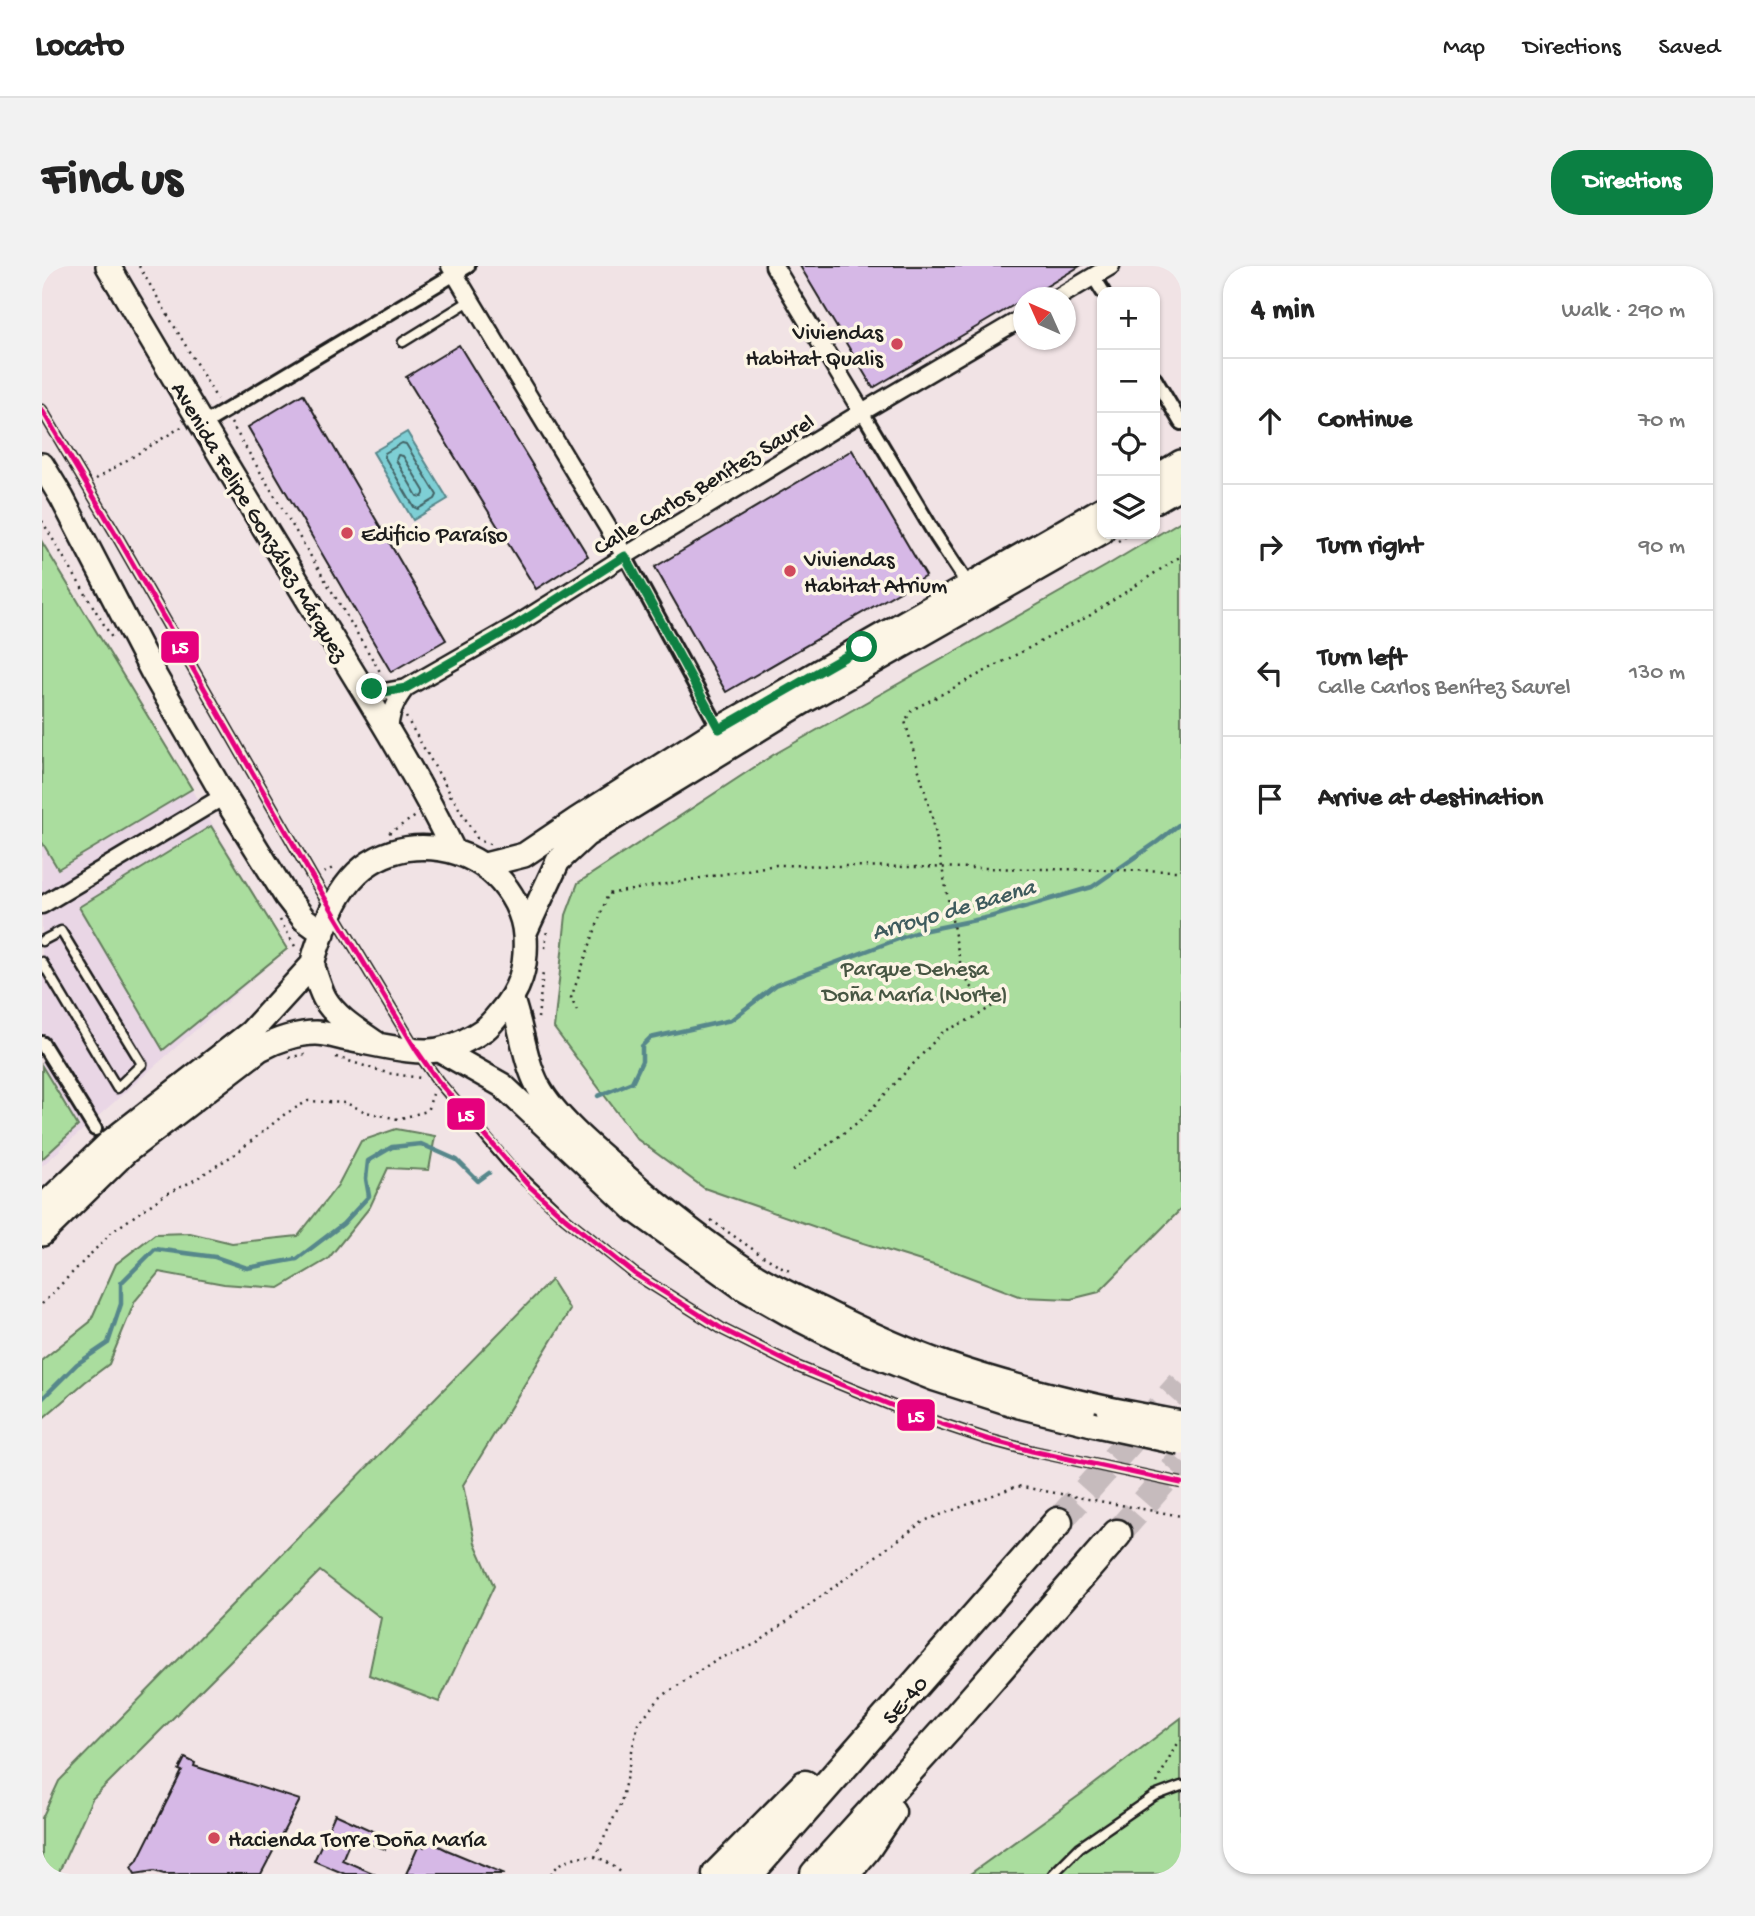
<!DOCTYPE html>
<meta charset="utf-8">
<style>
body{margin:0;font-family:"Gochi Hand",sans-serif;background:#f2f2f2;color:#222}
.controls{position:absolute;right:21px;top:21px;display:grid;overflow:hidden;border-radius:14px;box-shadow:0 2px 5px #0004}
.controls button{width:63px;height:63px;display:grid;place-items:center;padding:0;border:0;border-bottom:2px solid #e0e0e0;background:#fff;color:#222;font:35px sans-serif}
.compass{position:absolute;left:971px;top:21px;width:63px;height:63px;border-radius:50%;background:#fff;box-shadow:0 2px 5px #0004;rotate:315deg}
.stop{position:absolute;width:21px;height:21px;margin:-16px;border:5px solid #0b8043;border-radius:50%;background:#fff}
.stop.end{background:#0b8043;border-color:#fff;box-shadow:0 2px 7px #0008}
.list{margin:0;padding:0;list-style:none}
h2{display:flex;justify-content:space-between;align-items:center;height:91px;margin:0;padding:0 28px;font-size:30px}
h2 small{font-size:23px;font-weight:400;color:#767676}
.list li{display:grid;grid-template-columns:46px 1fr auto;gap:21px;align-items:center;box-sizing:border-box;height:126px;padding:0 28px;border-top:2px solid #e0e0e0}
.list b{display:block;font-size:26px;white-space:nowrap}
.list p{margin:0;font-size:23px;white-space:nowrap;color:#767676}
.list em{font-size:23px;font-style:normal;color:#767676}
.icon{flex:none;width:38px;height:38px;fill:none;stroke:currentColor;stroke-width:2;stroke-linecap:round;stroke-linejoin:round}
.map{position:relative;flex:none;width:1139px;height:1608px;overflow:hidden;border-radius:28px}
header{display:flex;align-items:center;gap:42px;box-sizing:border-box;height:98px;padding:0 35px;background:#fff;border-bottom:2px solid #e0e0e0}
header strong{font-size:33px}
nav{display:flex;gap:38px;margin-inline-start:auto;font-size:24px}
.intro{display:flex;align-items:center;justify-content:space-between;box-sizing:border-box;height:168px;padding:0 42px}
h1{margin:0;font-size:49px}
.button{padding:18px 32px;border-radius:28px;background:#0b8043;color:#fff;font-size:24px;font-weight:700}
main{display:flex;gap:42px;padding:0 42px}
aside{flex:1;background:#fff;border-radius:28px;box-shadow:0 2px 5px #0004}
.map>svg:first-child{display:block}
.built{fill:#e9d6e5}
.green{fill:#aadd9e;stroke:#637c5d;stroke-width:2}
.water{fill:#7ecfd5;stroke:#57878b;stroke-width:2}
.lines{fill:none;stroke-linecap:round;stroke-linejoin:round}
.shore{stroke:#436466;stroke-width:2}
.stream{stroke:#57878b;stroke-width:4.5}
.building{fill:#d6b8e6;stroke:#1c1c1c;stroke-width:2}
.motorway-tunnel{stroke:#c6bbbd;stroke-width:28;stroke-dasharray:28 14;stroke-linecap:butt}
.service-casing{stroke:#1c1c1c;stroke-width:13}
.pedestrian-casing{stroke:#1c1c1c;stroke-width:18}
.minor-casing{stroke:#1c1c1c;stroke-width:21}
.secondary-casing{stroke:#1c1c1c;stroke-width:28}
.motorway-casing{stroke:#1c1c1c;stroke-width:33}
.path{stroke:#1c1c1c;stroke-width:2.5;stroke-dasharray:2 5;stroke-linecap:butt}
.service{stroke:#fcf5e5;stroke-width:8}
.pedestrian{stroke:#fcf5e5;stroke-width:12}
.minor{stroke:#fcf5e5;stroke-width:16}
.secondary{stroke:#fcf5e5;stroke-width:23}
.motorway{stroke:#fcf5e5;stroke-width:28}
.service-bridge-casing{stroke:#1c1c1c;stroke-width:13;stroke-linecap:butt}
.secondary-bridge-casing{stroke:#1c1c1c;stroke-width:28;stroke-linecap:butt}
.service-bridge{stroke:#fcf5e5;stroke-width:8}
.secondary-bridge{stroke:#fcf5e5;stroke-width:23}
.bus-1-casing{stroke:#fcf5e5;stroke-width:10}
.bus-1{stroke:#e5007d;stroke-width:5}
.route{stroke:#0b8043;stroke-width:9}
.poi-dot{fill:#d1495b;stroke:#fcf5e5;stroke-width:2.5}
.labels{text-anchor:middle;stroke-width:7;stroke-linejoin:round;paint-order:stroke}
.poi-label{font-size:23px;fill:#1c1c1c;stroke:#fcf5e5;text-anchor:start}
.street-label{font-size:23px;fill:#1c1c1c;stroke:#fcf5e5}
.park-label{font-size:23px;fill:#475643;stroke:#fcf5e5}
.water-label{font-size:24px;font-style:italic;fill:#3e5b5d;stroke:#fcf5e5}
.line-badge{stroke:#fcf5e5;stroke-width:2.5}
.badge-label{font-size:19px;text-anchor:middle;font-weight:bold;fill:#fff}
</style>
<header>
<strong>Locato</strong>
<nav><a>Map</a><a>Directions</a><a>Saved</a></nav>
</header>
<div class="intro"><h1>Find us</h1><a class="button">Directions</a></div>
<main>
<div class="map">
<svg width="1139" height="1608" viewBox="0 0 1139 1608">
<rect width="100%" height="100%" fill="#f1e3e5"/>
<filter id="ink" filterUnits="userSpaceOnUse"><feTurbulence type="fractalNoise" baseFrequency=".0143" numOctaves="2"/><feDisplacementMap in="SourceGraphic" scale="14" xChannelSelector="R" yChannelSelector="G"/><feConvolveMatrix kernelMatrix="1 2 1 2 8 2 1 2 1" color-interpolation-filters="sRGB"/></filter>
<g filter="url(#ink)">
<path class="built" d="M0,274L245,683L0,900Z"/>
<path class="green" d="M1139,255V943L1057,1026L1029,1033L980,1031L914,1006L799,970L662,922L595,873L512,762L524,649L536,617L731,489L1064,300Z
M0,276L150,523L16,603L0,576Z
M169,560L245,683L121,784L37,641Z
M0,800L36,860L0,893Z
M354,863L393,870L387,904L346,902L328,941L286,993L237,1022L182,1018L117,1006L93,1035L67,1098L43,1116L0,1153V1094L48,1056L74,998L113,968L148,967L190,977L256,970L296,919L319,875Z
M509,1014L528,1044L421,1219L433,1277L452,1320L397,1436L327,1409L339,1352L278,1305L50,1533L16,1608H0V1552L17,1515Z
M1139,1452V1608H928L1042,1526Z"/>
<path class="water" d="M365,166L406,233L371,254L331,186Z"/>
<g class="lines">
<path class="shore" d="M360,177L364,178L395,229L393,233L376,243L372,241L342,190L343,187Z
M356,189L361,190L382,225V228L380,231L375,230L354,194Z"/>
<path class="stream" d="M556,830L590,816L600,795V780L608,772L689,754L734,719L875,666L948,651L1050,621L1115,576L1139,557
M0,1133L35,1098L66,1077L79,1038V1017L113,983L173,991L205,1002L255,993L301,958L327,930L324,913L326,895L350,881L379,878L415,894L436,915L447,907"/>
</g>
<path class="building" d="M758,0H1038L985,32H982V33L831,122Z
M417,79L546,290L494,323L364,111Z
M261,128L404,374L349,406L206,161Z
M810,184L884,310L684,426L613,301Z
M143,1492L153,1497L152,1500L258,1534L219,1608H122L112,1605L93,1608L89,1601L95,1595L140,1505L137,1504Z
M293,1548L348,1573L343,1583L310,1570L300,1594L333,1608H303L272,1595Z
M385,1574L405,1584L463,1608H364L377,1579L382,1581Z"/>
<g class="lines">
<path class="motorway-tunnel" d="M1016,1256L1139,1118
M1075,1268L1139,1195"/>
<defs>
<path id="service" d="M361,76L429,34
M0,144L75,270L272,614L375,785L396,815L469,901L523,952L593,1008L682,1064L754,1100L873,1149L945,1173L990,1185
M0,675L19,665L100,798L75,822L0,696
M1011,1608L1038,1581L1112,1530L1139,1520"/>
<path id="pedestrian" d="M1051,10L1061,26
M1113,113L1139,157
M820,146L894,270L927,320
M160,159L426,0
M583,290L677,463
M0,777L53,863"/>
<path id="minor" d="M408,0L583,290
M732,0L820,146
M1015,32L1069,0
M318,419L342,426L364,422L474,359L583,290L820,146L982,51
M347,467C348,448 352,437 364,422
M0,639L182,530"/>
<path id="secondary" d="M66,0C131,111 198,222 265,332C315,415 369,497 411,584
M0,199L20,232L110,405L182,530L244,630L262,653L281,667
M1113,212L1139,196
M1113,235L1139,220
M443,599L482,589L534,554L677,463L1060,243
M483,666L516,595L544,569L761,436L1060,266
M470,734C480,762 482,793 496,820C513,852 556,887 584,911C623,945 663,977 706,1005C731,1021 759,1034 786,1047C824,1066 863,1084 903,1098C957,1117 1011,1130 1067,1143
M398,784L460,819L594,945L698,1020L749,1049L814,1082L893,1113L977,1140L1050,1158
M0,941L69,875L209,766L271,698
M0,968L84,886L218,783C234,774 256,767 274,767C284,767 295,771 305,773C330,777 376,790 400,783C414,780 430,772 443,763C448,759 453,753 457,748C478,724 485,702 483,670C482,648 469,625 454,610C419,577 362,571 322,601C302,617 291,639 282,663C279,671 271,690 271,698C271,704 280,728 283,733C294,752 318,766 335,778"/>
<path id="motorway" d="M675,1608L763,1519
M707,1608L1016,1256
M773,1608L908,1459L1075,1268
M803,1608L824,1583L849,1546"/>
</defs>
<use href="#service" class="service-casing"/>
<use href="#pedestrian" class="pedestrian-casing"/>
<use href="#minor" class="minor-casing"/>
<use href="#secondary" class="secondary-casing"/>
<use href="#motorway" class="motorway-casing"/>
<path class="path" d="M97,0L175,133
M189,157L340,409
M54,213L141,160
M0,255L70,372
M1076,275L1088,268
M364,451L409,529L404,532
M409,529L436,574L448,578
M347,567L374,550
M282,607L294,600
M238,654L254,682
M503,682L505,664
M535,745L529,732L566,628L734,599L1139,605
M496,752L501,706
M294,791L345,807L379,812
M247,792L267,787
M751,905L820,853L901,766L935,750L955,737L957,733L953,729C930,728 927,720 919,701L891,554L863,455L870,444L1047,350L1139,290
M669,954L719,989L749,1006
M0,1038L71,965L124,928L149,916L193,888L243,848L266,835L304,837L324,846L356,853L385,845L391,828
M1115,1517L1131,1484L1139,1474
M553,1591L579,1537L596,1457L619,1431L672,1395L714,1378L882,1255L975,1220L1139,1250
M509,1608C517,1595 537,1587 553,1591C563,1593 574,1602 581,1608"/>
<use href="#service" class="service"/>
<use href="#pedestrian" class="pedestrian"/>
<use href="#minor" class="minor"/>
<use href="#secondary" class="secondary"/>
<use href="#motorway" class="motorway"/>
<defs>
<path id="service-bridge" d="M990,1185L1139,1217"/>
<path id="secondary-bridge" d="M1067,1143L1139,1157
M1050,1158L1139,1177"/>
</defs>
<use href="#service-bridge" class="service-bridge-casing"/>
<use href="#secondary-bridge" class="secondary-bridge-casing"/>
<use href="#service-bridge" class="service-bridge"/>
<use href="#secondary-bridge" class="secondary-bridge"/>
<defs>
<path id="bus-1" d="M0,144L75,270L272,614L375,785L396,815L486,919L523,952L593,1008L682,1064L754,1100L873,1149L945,1173L990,1185L1139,1217"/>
</defs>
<use href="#bus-1" class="bus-1-casing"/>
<use href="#bus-1" class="bus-1"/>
</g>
</g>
<g class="lines" filter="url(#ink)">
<path class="route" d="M330,423L342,426L364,422L474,359L583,290L677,463L820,381"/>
</g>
<g class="poi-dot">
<circle cx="855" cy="78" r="7"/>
<circle cx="305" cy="267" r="7"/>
<circle cx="748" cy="305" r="7"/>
<circle cx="172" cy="1572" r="7"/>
</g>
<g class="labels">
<g class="poi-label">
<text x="841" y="73" text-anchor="end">Viviendas<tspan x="841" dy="26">Habitat Qualis</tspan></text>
<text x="319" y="275">Edificio Paraíso</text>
<text x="762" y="300">Viviendas<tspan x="762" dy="26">Habitat Atrium</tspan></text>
<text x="186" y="1580">Hacienda Torre Doña María</text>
</g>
<g class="street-label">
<text transform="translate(661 217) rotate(-31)" y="8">Calle Carlos Benítez Saurel</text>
<text transform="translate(219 255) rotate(59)" y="8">Avenida Felipe González Márquez</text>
<text transform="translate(862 1433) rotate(-49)" y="8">SE-40</text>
</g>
<g class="park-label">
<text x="873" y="709">Parque Dehesa<tspan x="873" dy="26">Doña María (Norte)</tspan></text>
</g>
<g class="water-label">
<text transform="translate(911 642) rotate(-16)" y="8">Arroyo de Baena</text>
</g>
</g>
<g class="line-badge">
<rect x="118" y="364" width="40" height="34" rx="7" fill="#e5007d"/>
<rect x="404" y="831" width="40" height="34" rx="7" fill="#e5007d"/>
<rect x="854" y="1132" width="40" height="34" rx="7" fill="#e5007d"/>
</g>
<g class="badge-label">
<text x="138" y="387">L5</text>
<text x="424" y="855">L5</text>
<text x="874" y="1156">L5</text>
</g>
</svg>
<div class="controls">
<button>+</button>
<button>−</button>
<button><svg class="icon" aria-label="locate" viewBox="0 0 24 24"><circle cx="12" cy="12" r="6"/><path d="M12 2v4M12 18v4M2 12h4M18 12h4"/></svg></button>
<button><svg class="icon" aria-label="layers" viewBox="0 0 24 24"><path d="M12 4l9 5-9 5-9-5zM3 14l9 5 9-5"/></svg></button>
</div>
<svg class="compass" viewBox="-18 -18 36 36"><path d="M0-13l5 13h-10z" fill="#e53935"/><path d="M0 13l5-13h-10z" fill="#767676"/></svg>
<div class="stop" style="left:820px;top:381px"></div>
<div class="stop end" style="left:330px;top:423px"></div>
</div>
<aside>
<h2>4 min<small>Walk · 290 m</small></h2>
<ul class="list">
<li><svg class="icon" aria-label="ahead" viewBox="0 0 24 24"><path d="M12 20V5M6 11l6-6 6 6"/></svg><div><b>Continue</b></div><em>70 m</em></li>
<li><svg class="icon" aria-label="right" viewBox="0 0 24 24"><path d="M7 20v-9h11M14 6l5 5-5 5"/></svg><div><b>Turn right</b></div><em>90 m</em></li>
<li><svg class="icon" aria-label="left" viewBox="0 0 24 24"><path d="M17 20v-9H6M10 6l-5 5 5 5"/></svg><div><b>Turn left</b><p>Calle Carlos Benítez Saurel</p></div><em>130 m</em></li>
<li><svg class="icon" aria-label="arrive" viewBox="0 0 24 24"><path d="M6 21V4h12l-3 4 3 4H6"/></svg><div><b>Arrive at destination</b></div></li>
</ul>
</aside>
</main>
